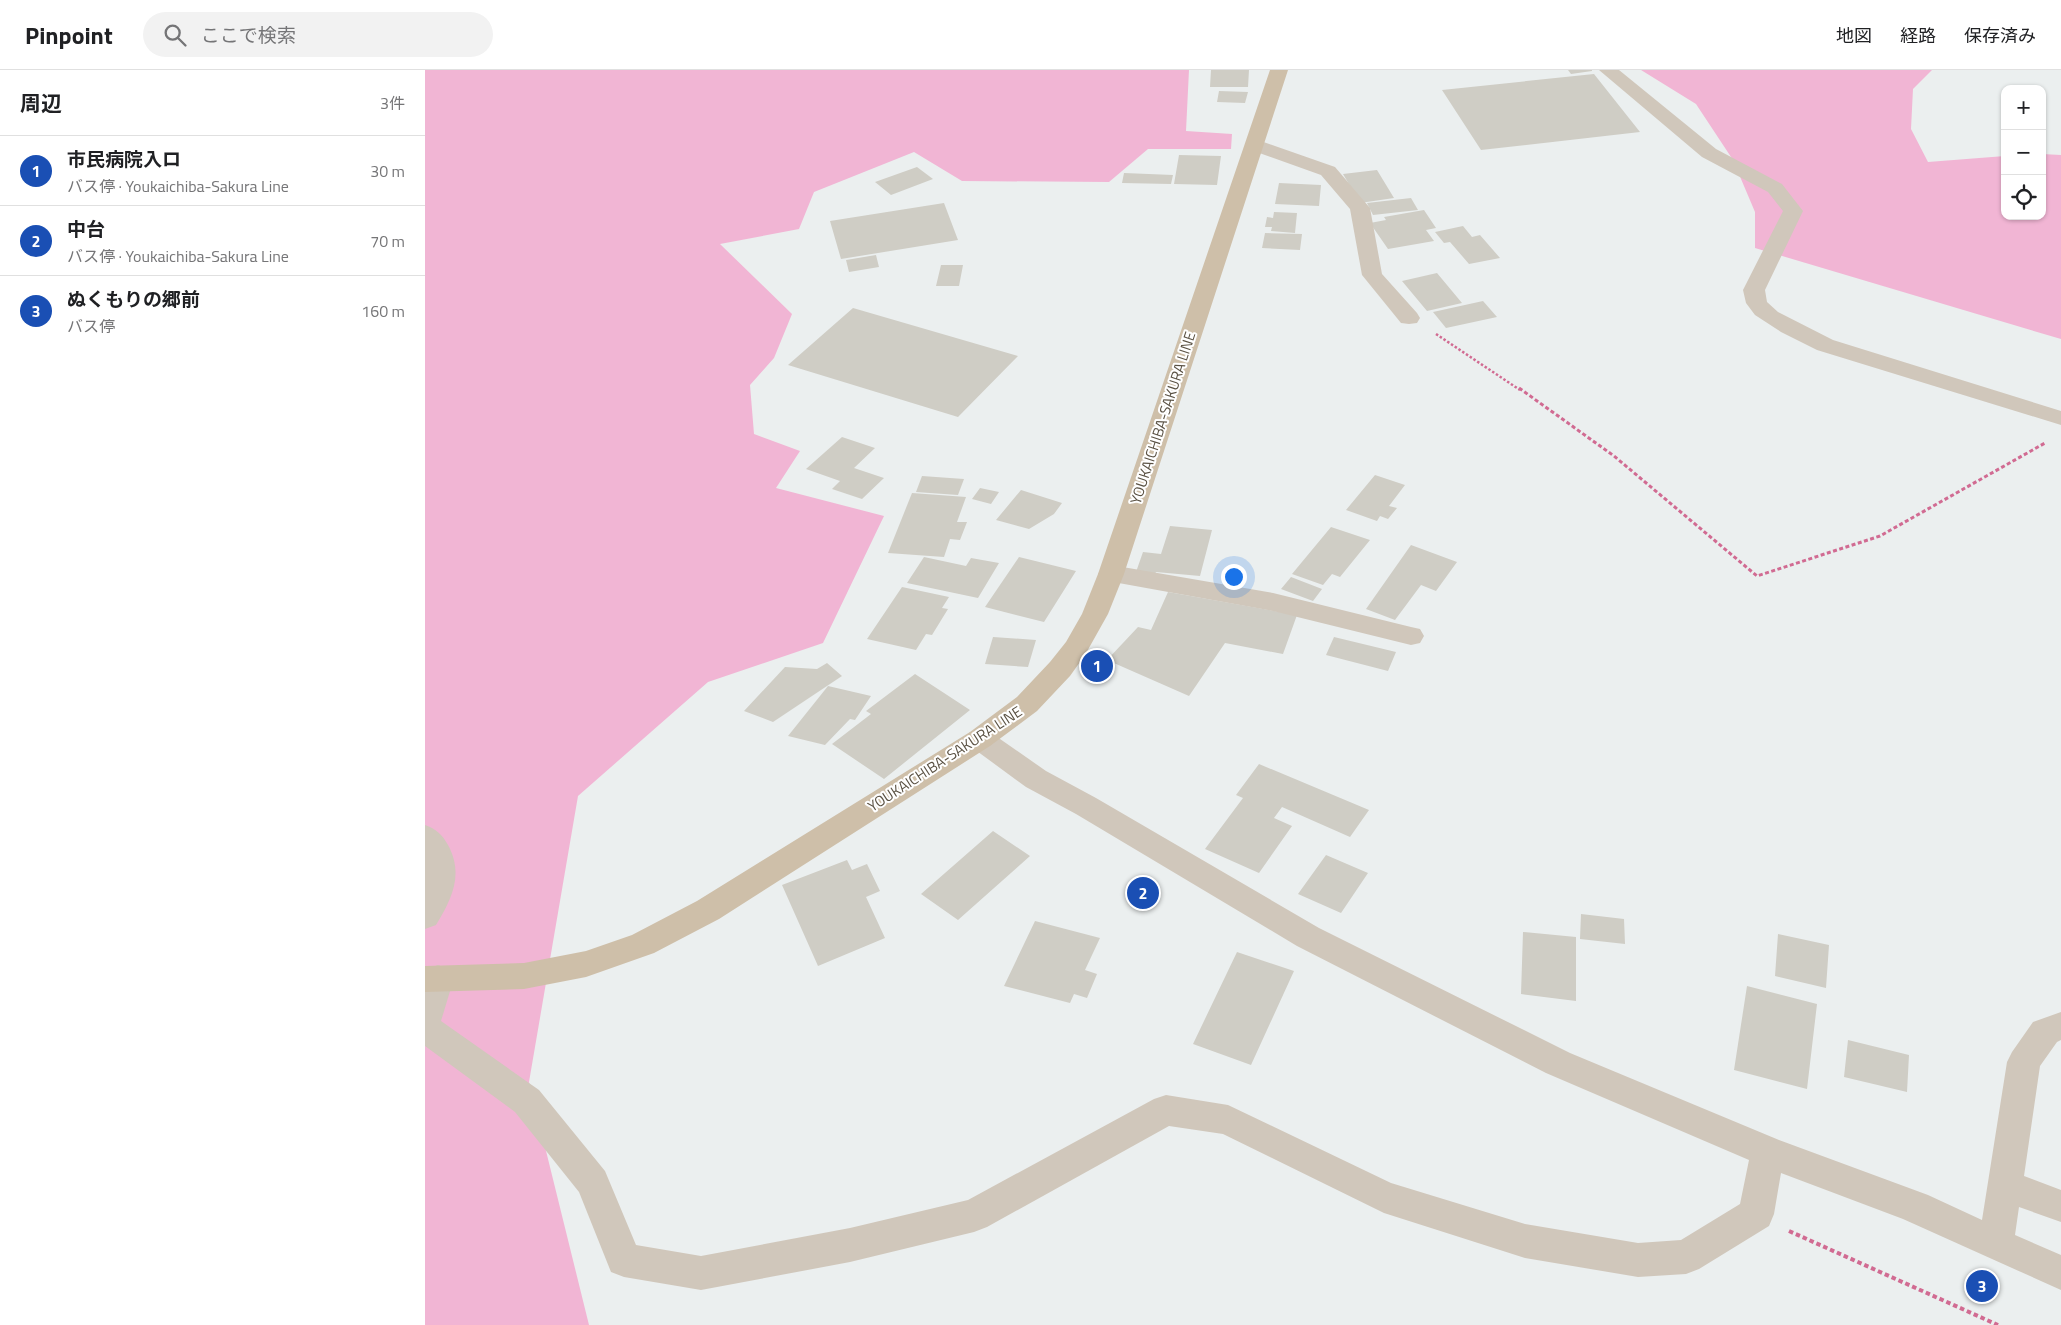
<!DOCTYPE html>
<html lang="ja">
<meta charset="utf-8">
<style>
body{margin:0;font-family:"Titillium Web","Noto Sans JP",sans-serif;background:#f2f2f2;color:#202124}
.controls{position:absolute;right:15px;top:15px;display:grid;overflow:hidden;border-radius:10px;box-shadow:0 1px 4px #0004}
.controls button{width:45px;height:45px;display:grid;place-items:center;padding:0;border:0;border-bottom:1px solid #e0e0e0;background:#fff;color:#202124;font:25px sans-serif}
.you{position:absolute;left:808px;top:506px;width:18px;height:18px;margin:-12px;border:4px solid #fff;border-radius:50%;background:#1a73e8;box-shadow:0 0 0 8px #1a73e833}
.badge{display:grid;place-items:center;width:32px;height:32px;border-radius:50%;background:#7a5a19;color:#fff;font-size:16px;font-weight:700}
.pin{position:absolute;translate:-50% -50%;border:2px solid #fff;box-shadow:0 1px 5px #0006}
.list{margin:0;padding:0;list-style:none}
h2{display:flex;justify-content:space-between;align-items:center;height:65px;margin:0;padding:0 20px;font-size:21px}
h2 small{font-size:16px;font-weight:400;color:#757577}
.list li{display:grid;grid-template-columns:32px 1fr auto;gap:15px;align-items:center;box-sizing:border-box;height:70px;padding:0 20px;border-top:1px solid #e0e0e0}
.list b{display:block;font-size:19px;white-space:nowrap}
.list p{margin:0;font-size:16px;white-space:nowrap;color:#757577}
.list em{font-size:16px;font-style:normal;color:#757577}
.icon{flex:none;width:28px;height:28px;fill:none;stroke:currentColor;stroke-width:2;stroke-linecap:round;stroke-linejoin:round}
.map{position:relative;flex:none;width:1636px;height:1255px;overflow:hidden}
header{display:flex;align-items:center;gap:30px;box-sizing:border-box;height:70px;padding:0 25px;background:#fff;border-bottom:1px solid #e0e0e0}
header strong{font-size:24px}
nav{display:flex;gap:28px;margin-inline-start:auto;font-size:18px}
.search{width:350px;height:45px;background:#f2f2f2;display:flex;align-items:center;gap:12px;box-sizing:border-box;padding:0 18px;border-radius:28px;color:#757577;font-size:19px}
main{display:flex}
aside{flex:1;background:#fff}
.map>svg:first-child{display:block}
.green{fill:#f1b5d4}
.building{fill:#cfcdc5}
.lines{fill:none;stroke-linecap:round;stroke-linejoin:round}
.path-far2{stroke:#d16b92;stroke-width:2.5;stroke-dasharray:2.5 2;stroke-linecap:butt}
.path-far1{stroke:#d16b92;stroke-width:3;stroke-dasharray:4 2.5;stroke-linecap:butt}
.path{stroke:#d16b92;stroke-width:4;stroke-dasharray:4.5 3;stroke-linecap:butt}
.minor{fill:#d0c7bb;fill-rule:evenodd}
.major{fill:#cebfa9;fill-rule:evenodd}
.labels{text-anchor:middle;stroke-width:4;stroke-linejoin:round;paint-order:stroke}
.street-label{font-size:15px;fill:#5a5143;stroke:#fff}
</style>
<header>
<strong>Pinpoint</strong>
<div class="search"><svg class="icon" aria-label="search" viewBox="0 0 24 24"><circle cx="10" cy="10" r="6"/><path d="M15 15l6 6"/></svg>ここで検索</div>
<nav><a>地図</a><a>経路</a><a>保存済み</a></nav>
</header>
<main>
<aside>
<h2>周辺<small>3件</small></h2>
<ul class="list">
<li><span class="badge" style="background:#1a4fb4">1</span><div><b>市民病院入ロ</b><p>バス停 · Youkaichiba-Sakura Line</p></div><em>30 m</em></li>
<li><span class="badge" style="background:#1a4fb4">2</span><div><b>中台</b><p>バス停 · Youkaichiba-Sakura Line</p></div><em>70 m</em></li>
<li><span class="badge" style="background:#1a4fb4">3</span><div><b>ぬくもりの郷前</b><p>バス停</p></div><em>160 m</em></li>
</ul>
</aside>
<div class="map">
<svg width="1636" height="1255" viewBox="0 0 1636 1255">
<rect width="100%" height="100%" fill="#ebefef"/>
<path class="green" d="M0,0H764L761,61L807,64L806,79H723L684,112L537,111L489,82L389,122L374,159L295,174L367,244L349,288L325,315L329,364L375,381L351,418L459,446L398,573L283,612L153,726L104,1012L164,1255H0Z
M1216,0H1507L1488,19L1486,59L1503,92L1580,86V146H1617V84L1636,85V269L1330,178V142L1308,90L1271,34Z"/>
<path class="building" d="M786,0H824L823,17H785Z
M1143,0H1167V1L1146,4Z
M1169,4L1215,62L1056,80L1017,20Z
M794,21L823,22L820,33L792,32Z
M754,85L796,86L792,115L749,114Z
M492,97L508,109L466,125L450,112Z
M952,100L969,128L935,133L918,104Z
M699,103L748,105L746,114L697,113Z
M854,113L896,115L894,136L850,134Z
M986,128L993,140L948,145L942,133Z
M519,133L533,170L416,189L405,151Z
M999,140L1011,158L1001,160L1009,171L963,179L945,153L961,150L959,147Z
M849,142L872,143L870,163L846,161L847,157H840L842,147L848,148Z
M1038,156L1047,167L1055,165L1075,188L1044,194L1025,172L1019,173L1010,162Z
M840,163L877,164L875,180L837,178Z
M451,185L454,197L424,202L421,190Z
M516,195H538L534,216H511Z
M1012,203L1037,233L1002,241L977,211Z
M1058,231L1072,247L1021,258L1008,242Z
M428,238L593,286L533,347L363,295Z
M417,367L450,378L429,398L459,408L437,429L407,419L415,411L381,399Z
M950,405L980,415L964,436L972,438L963,449L955,446L952,451L921,440Z
M497,406L539,409L533,425L491,422Z
M555,418L574,422L566,434L547,429Z
M596,420L637,433L629,444L604,459L571,450Z
M487,423L541,427L532,452H542L535,470L525,469L519,487L463,483Z
M745,456L787,460L775,506L731,502L730,504L711,502L718,482L736,484Z
M906,457L945,470L915,507L907,504L898,515L867,504Z
M986,475L1032,492L1011,521L996,515L970,550L941,539Z
M499,487L541,496L546,488L574,493L553,528L482,513Z
M594,487L651,501L619,552L560,537Z
M866,507L897,519L888,531L856,519Z
M477,517L524,527L517,538L523,539L507,565L501,564L491,580L442,569Z
M743,522L872,545L858,584L800,573L764,626L682,590L713,557L726,560Z
M568,567L611,570L603,597L560,594Z
M909,567L971,582L963,601L901,585Z
M402,593L417,606L348,652L319,641L360,597L392,599Z
M490,604L545,640L459,709L407,674L446,644L441,641Z
M403,616L446,626L430,650L425,649L400,675L363,666Z
M834,694L944,740L925,767L857,737L849,748L867,756L834,803L780,779L818,728L811,725Z
M568,761L605,786L533,850L496,824Z
M901,785L943,803L916,843L873,824Z
M422,790L427,800L442,794L455,821L441,827L460,868L393,896L357,815Z
M1156,844L1199,849L1200,874L1155,869Z
M610,851L675,868L660,900L672,904L662,928L649,924L645,933L579,916Z
M1098,862L1151,867V931L1096,924Z
M1353,864L1404,875L1401,918L1350,906Z
M812,882L869,901L826,995L768,974Z
M1322,916L1392,934L1382,1019L1309,1000Z
M1423,970L1484,985L1482,1022L1419,1007Z"/>
<g class="lines">
<path class="path-far2" d="M1011,264L1095,320"/>
<path class="path-far1" d="M1094,318L1189,386L1332,506L1455,466L1620,373"/>
<path class="path" d="M1364,1161L1573,1255"/>
<path class="minor" d="M1174,0H1194L1291,79L1357,114L1378,141L1340,220L1342,232L1353,242L1408,270L1636,341V355L1392,280L1356,262L1330,245L1321,233L1318,220L1358,141L1343,122L1277,87Z
M830,69L910,97L945,138L957,204L992,243L995,248L992,253L984,254L976,253L937,205L925,139L896,105L823,79L821,75L823,71Z
M686,495L848,523L986,557L995,559L999,566L995,573L986,575L848,541L677,510L673,504L677,498Z
M555,659L565,662L621,701L671,728L894,858L1145,983L1354,1070L1503,1125L1557,1150L1582,992L1587,982L1608,952L1636,942V970L1632,972L1615,996L1599,1106L1636,1120V1152L1594,1137L1590,1165L1636,1185V1220L1478,1149L1356,1103L1349,1144L1344,1156L1274,1199L1261,1204L1213,1207L1100,1188L959,1143L798,1064L744,1056L562,1157L549,1162L425,1192L276,1220L199,1207L186,1202L154,1122L90,1042L0,976V902L2,899L13,895L24,899L29,908L16,951L114,1020L180,1101L211,1175L276,1186L425,1158L543,1130L729,1029L741,1025L803,1035L966,1113L1100,1154L1213,1173L1256,1170L1315,1134L1324,1090L1121,1003L872,876L651,744L601,717L545,676L541,669L545,662Z
M0,755C11,759 17,764 23,775C39,804 27,829 11,855L0,859Z"/>
<path class="major" d="M845,0H863L699,504L683,544L660,585L645,606L612,641L565,676L294,849L229,883L161,907L99,919L0,922V896L99,893L161,881L207,865L272,831L545,662L592,627L625,592L641,572L657,544L673,504Z"/>
</g>
<g class="labels">
<g class="street-label">
<text transform="translate(738 348) rotate(-72)" y="5">YOUKAICHIBA-SAKURA LINE</text>
<text transform="translate(520 689) rotate(-33)" y="5">YOUKAICHIBA-SAKURA LINE</text>
</g>
</g>
</svg>
<div class="controls">
<button>+</button>
<button>−</button>
<button><svg class="icon" aria-label="locate" viewBox="0 0 24 24"><circle cx="12" cy="12" r="6"/><path d="M12 2v4M12 18v4M2 12h4M18 12h4"/></svg></button>
</div>
<div class="you"></div>
<div class="pin badge" style="left:672px;top:596px;background:#1a4fb4">1</div>
<div class="pin badge" style="left:718px;top:823px;background:#1a4fb4">2</div>
<div class="pin badge" style="left:1557px;top:1216px;background:#1a4fb4">3</div>
</div>
</main>
